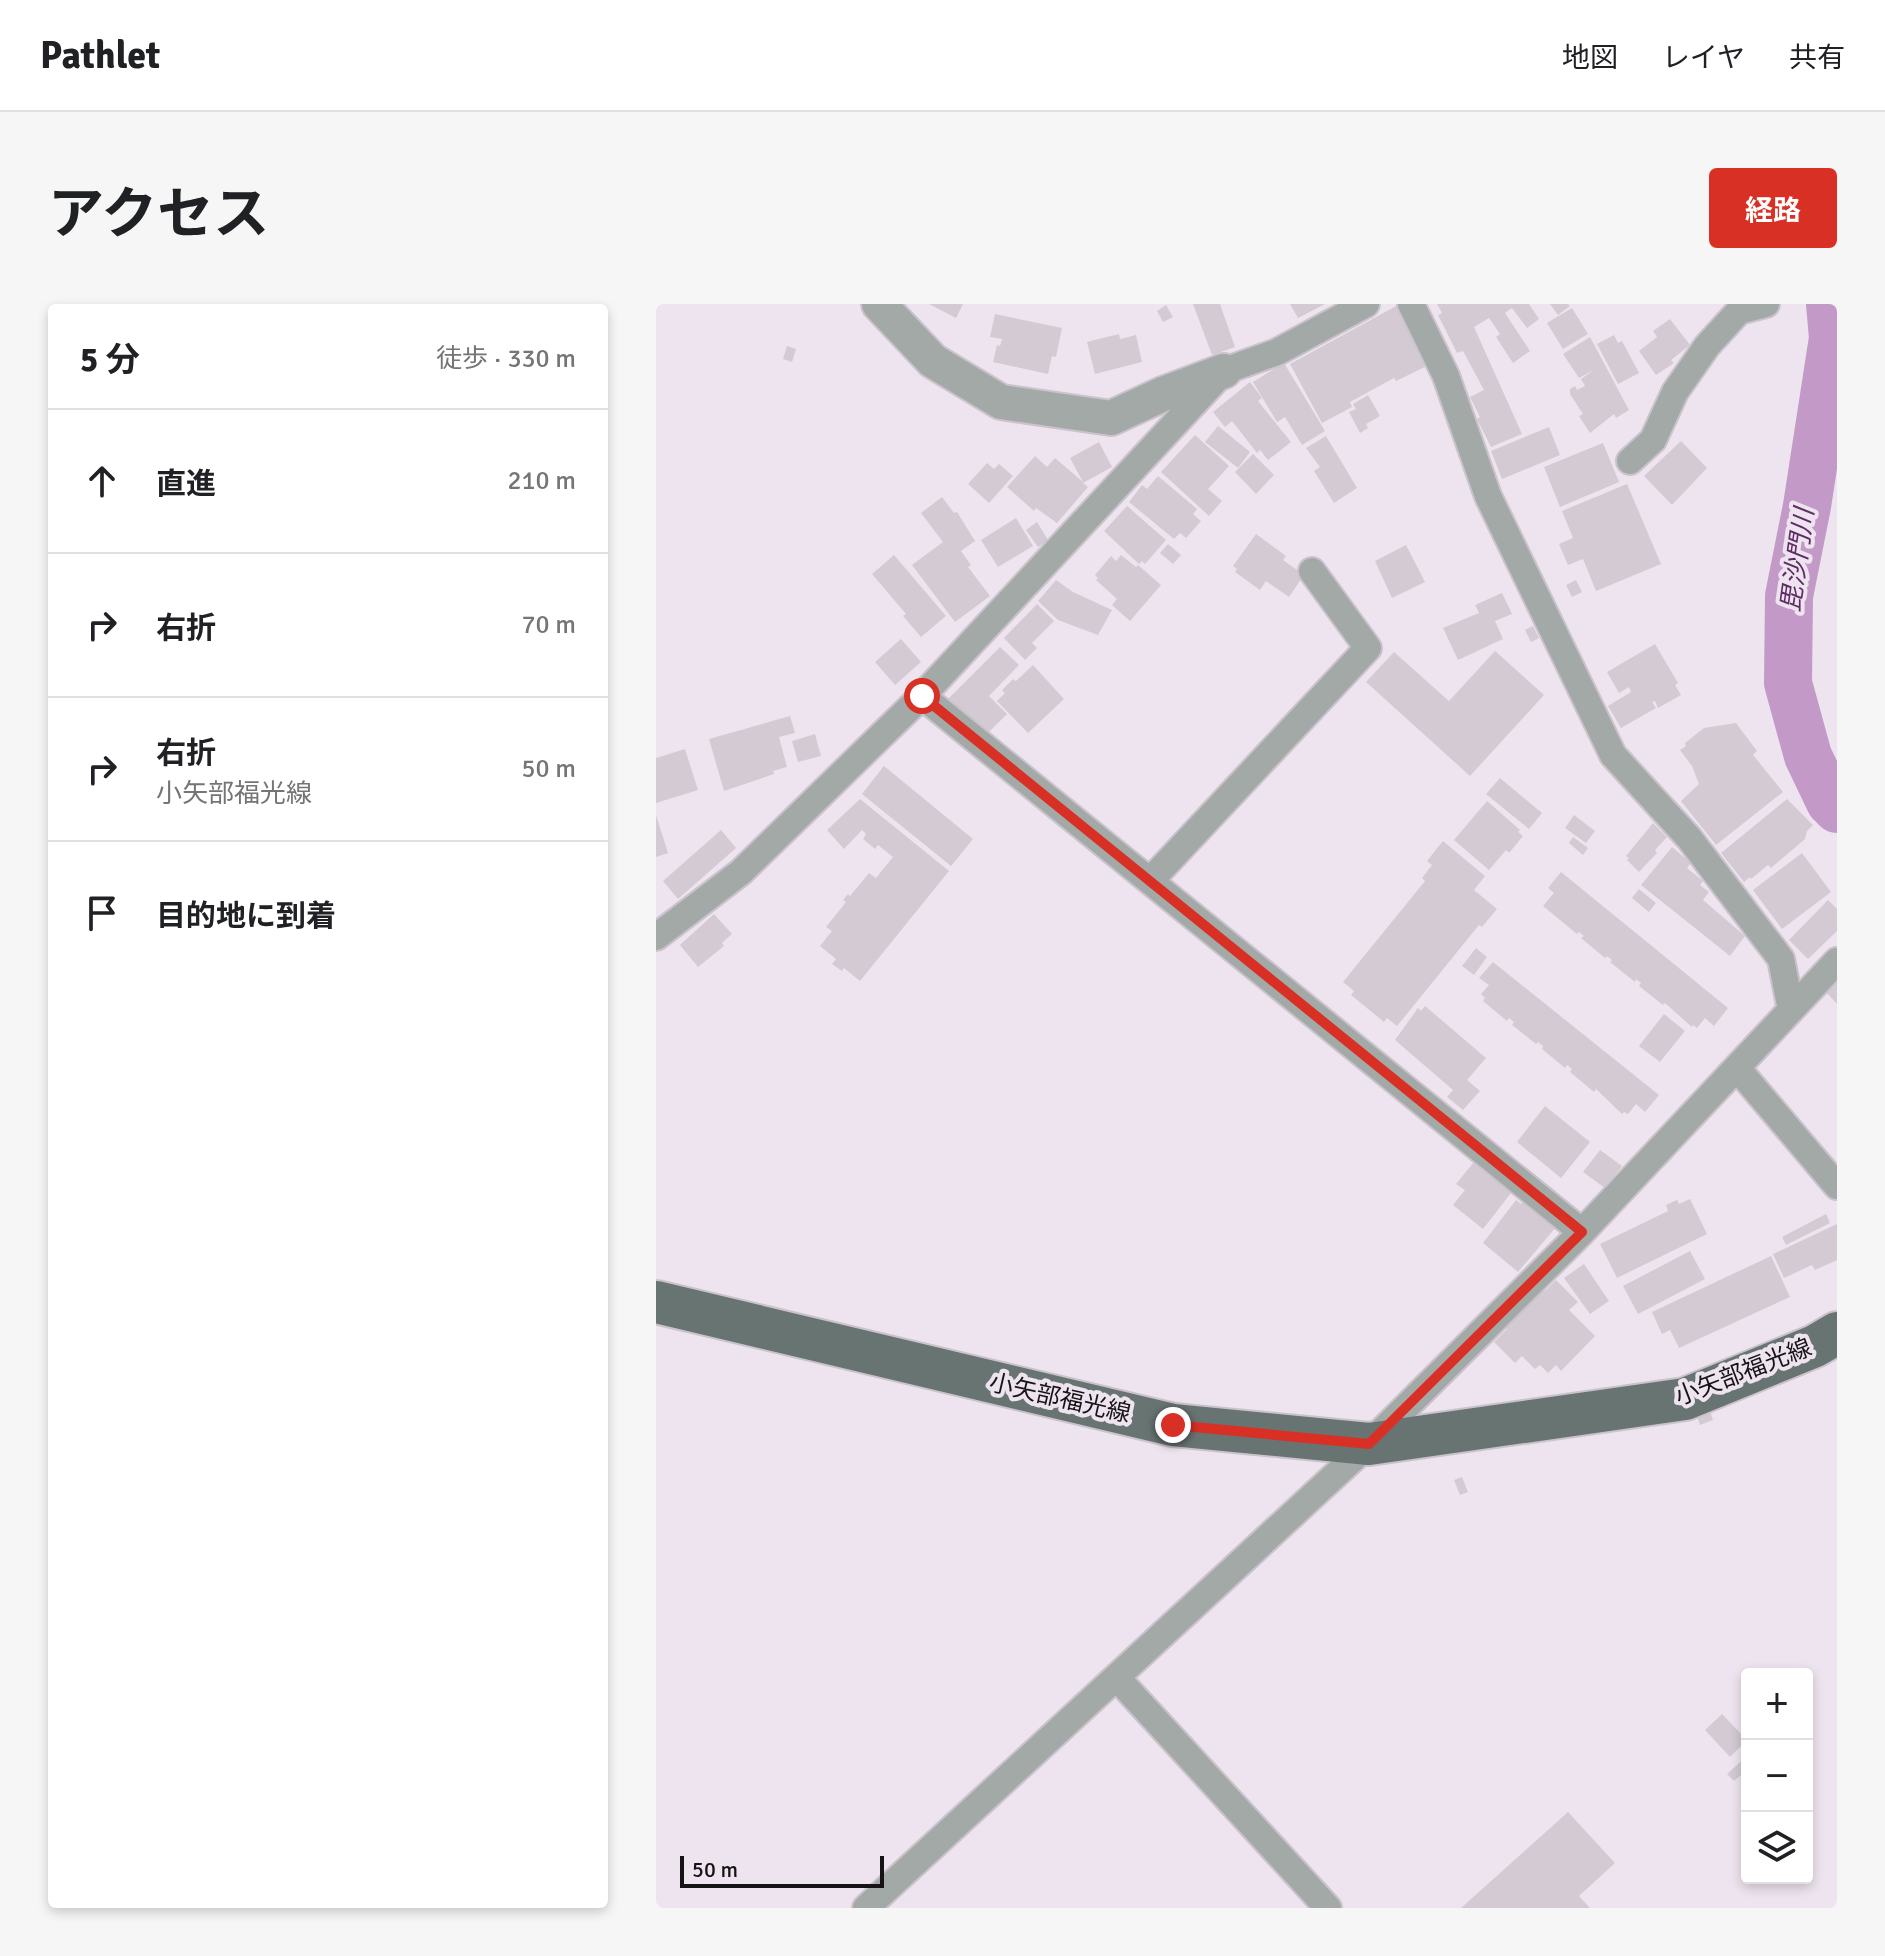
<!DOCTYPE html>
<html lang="ja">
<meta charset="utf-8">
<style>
body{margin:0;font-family:Signika,"Noto Sans JP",sans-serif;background:#f6f6f6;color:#202124}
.controls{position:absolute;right:24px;bottom:24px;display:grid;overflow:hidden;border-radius:8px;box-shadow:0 4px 12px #0003}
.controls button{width:72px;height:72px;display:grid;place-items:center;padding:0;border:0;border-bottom:2px solid #e0e0e0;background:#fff;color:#202124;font:40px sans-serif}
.scale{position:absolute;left:24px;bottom:20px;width:204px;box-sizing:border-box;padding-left:8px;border:4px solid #161316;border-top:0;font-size:22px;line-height:28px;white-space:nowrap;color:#161316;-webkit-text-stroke:6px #eee4ef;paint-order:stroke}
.stop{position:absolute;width:24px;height:24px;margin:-18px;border:6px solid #d93025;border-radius:50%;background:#fff}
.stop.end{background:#d93025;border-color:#fff;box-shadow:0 2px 8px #0008}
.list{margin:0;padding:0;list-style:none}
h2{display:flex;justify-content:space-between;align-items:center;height:104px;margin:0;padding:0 32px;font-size:34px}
h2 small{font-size:26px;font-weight:400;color:#757577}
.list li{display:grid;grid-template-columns:52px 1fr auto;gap:24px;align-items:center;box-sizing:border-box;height:144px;padding:0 32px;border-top:2px solid #e0e0e0}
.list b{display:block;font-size:30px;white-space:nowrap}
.list p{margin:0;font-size:26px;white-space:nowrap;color:#757577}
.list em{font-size:26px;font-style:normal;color:#757577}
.icon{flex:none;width:44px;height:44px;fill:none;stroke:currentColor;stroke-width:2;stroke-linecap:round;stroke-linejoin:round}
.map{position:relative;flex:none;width:1181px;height:1604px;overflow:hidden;border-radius:8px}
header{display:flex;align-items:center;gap:48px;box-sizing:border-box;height:112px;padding:0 40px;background:#fff;border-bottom:2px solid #e0e0e0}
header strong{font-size:38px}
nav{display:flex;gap:44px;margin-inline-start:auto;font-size:28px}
.intro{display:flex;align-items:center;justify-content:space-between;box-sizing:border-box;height:192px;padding:0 48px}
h1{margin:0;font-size:56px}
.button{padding:20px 36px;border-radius:8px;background:#d93025;color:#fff;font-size:28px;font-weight:700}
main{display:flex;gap:48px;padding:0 48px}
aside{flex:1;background:#fff;border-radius:8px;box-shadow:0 4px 12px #0003}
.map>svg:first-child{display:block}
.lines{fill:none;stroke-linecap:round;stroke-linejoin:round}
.river{stroke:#c299c7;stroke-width:48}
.building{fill:#d3cad4}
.minor-casing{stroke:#cbc3cc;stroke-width:30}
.tertiary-casing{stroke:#cbc3cc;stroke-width:38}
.primary-casing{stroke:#cbc3cc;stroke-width:46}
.minor{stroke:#a2a9a7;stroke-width:26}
.tertiary{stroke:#a2a9a7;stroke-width:34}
.primary{stroke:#687472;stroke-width:42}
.route{stroke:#d93025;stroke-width:10}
.labels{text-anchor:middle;stroke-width:8;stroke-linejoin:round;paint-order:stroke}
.street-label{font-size:24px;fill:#161316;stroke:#eee4ef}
.water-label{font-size:26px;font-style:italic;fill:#5f2c66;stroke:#eee4ef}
</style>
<header>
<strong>Pathlet</strong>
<nav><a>地図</a><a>レイヤ</a><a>共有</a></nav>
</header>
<div class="intro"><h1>アクセス</h1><a class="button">経路</a></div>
<main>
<aside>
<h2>5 分<small>徒歩 · 330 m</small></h2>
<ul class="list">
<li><svg class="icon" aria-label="ahead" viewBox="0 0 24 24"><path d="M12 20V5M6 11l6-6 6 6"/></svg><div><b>直進</b></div><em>210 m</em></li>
<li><svg class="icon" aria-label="right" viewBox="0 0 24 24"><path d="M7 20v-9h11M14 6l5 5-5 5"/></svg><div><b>右折</b></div><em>70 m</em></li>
<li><svg class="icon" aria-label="right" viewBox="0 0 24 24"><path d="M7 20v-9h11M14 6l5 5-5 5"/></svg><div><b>右折</b><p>小矢部福光線</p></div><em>50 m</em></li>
<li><svg class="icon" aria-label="arrive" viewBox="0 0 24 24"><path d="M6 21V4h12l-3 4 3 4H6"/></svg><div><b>目的地に到着</b></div></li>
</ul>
</aside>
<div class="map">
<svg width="1181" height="1604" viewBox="0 0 1181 1604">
<rect width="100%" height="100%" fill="#eee4ef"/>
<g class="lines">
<path class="river" d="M1174,0L1177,34L1151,202L1133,292L1132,379L1152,452L1174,498L1181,505"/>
</g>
<path class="building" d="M273,0H307L300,14Z
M537,0H564L579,43L556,51Z
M634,0H669L642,14Z
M781,0H873L883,15L871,24L856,4L849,9L874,47L857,59L840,33L844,30L833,14L818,23L866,130L835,143L821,115L824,113L814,93L828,86L807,47L801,49L782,11L786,9Z
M894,0H912L914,2L902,11Z
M510,1L517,13L507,18L501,7Z
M742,1L773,61L740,77L738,74L694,98L696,103L666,119L634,60Z
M916,4L932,30L907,45L891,19Z
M339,10L406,24L400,53L396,52L392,70L337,58L341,41L344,42L346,35L334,33Z
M1014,15L1034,41L1015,56L1018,59L1000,71L983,47L1001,33L997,27Z
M463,30L464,35L480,31L486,58L439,70L431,38Z
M958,31L962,39L966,37L983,69L962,80L941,40Z
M934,33L973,106L960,114L958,110L934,129L923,112L927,110L914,90V85L919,82L921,86L929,82L925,75L938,66L923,74L907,50Z
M131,42L140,45L136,58L127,55Z
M628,59L669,127L646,141L629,113L621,118L597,78Z
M594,78L606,94L602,97L635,138L612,156L604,146L601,149L576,117L569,123L557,108Z
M712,91L724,112L710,120L712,124L704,129L693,108L700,105L697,100Z
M562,122L594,148L582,164L549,138Z
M893,123L904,151L846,175L835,147Z
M539,131L573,162L552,185L566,197L553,212L505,168Z
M670,132L701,184L678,199L658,167L664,163L650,144Z
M1025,137L1051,164L1016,201L988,172Z
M443,138L456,163L427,179L432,183L401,219L380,204L378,207L351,183L379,152L391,163L399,154L427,178L414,154Z
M947,139L963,178L904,203L888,163Z
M597,150L618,171L600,190L579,168Z
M331,159L338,165L343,160L357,172L333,199L312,180Z
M502,172L541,205L537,210L545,217L530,234L524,229L518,235L473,198L486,181L491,185Z
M971,180L1005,260L940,287L927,255L912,261L903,240L917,234L906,207Z
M286,193L298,209L301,208L319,237L305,247L315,261L312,263L334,292L299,318L256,261L287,238L265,209Z
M471,202L510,236L489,260L486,257L483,260L448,227Z
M360,214L377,242L342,263L325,236Z
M381,218L392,236L382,243L370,226Z
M600,230L630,252L627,256L648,271L633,293L610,277L604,286L579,268L581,265L577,262Z
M512,240L525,251L517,260L504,249Z
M750,241L769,278L736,294L719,257Z
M238,251L290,312L265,333L247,312L250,310L216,270Z
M465,251L480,263L482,261L505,281L474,317L456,301L461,295L440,276L442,274L439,271L455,252L460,257Z
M400,276L417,288L456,306L442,331L402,316L382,297Z
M920,276L926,288L916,293L910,281Z
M846,289L856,310L839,317L847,335L802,356L787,324L823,309L819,301Z
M381,300L398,317L376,339L381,344L369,356L348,334Z
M877,322L883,334L875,338L869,326Z
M245,335L265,358L239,381L219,358Z
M999,340L1022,379L1019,381L1025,391L1002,404L999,397L996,398L1000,404L965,424L952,402L975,388L973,383L963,389L951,368Z
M344,343L363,361L333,392L351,410L328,433L289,398Z
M839,347L888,391L814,472L710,378L738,348L793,397Z
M377,361L408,395L372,429L341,397L349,389L346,386L357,375L360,377Z
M134,412L139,429L123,433L131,463L117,467L118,470L68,487L53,435Z
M1080,419L1101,447L1097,451L1127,488L1060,541L1025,497L1043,480L1036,462L1024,446L1030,442L1029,439L1048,424Z
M159,430L165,452L142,458L136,437Z
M29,445L42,486L0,499V454Z
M228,462L317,535L295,562L206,490Z
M844,474L886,509L873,525L830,490Z
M204,495L293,567L204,677L188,664L186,667L176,660L180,655L164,642L176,627L170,623L190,598L187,596L192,590L194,592L213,569L220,574L237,553L222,541L219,545L207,535L210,530L206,526L188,545L171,526Z
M1131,495L1157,521L1151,527L1149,535L1115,564L1112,561L1095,575L1094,573L1088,578L1065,549Z
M831,497L864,526L862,528L867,532L853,549L850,546L833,566L798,536Z
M0,511L12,549L0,553Z
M918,511L939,527L930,539L909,524Z
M997,519L1011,533L999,546L1001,549L983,568L971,556L973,554L970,552Z
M65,526L80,544L22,595L7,577Z
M917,533L932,544L927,551L913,539Z
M787,537L829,572L818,586L841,605L826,623L823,621L741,722L731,714L728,718L695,691L698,687L687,678L769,577L766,574L776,561L771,557Z
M1016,543L1035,559L1031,564L1047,577L1044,581L1053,588L1047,596L1089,632L1074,652L985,581Z
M1146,549L1175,588L1126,625L1097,586Z
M905,568L1072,704L1058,722L1049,714L1041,724L1037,721L1036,723L1009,699L1007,701L983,682L985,679L980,675L979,678L954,658L956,656L951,652L949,654L925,634L928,632L923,628L921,630L887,602L898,589L892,584Z
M983,585L1000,599L993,608L976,594Z
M1172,596L1181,605V627L1152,655L1133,636Z
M58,610L76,630L66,639L68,642L42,663L24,641Z
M820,644L831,653L818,671L806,662Z
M837,658L1003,791L989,808L980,800L972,810L968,808L966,810L940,785L938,788L914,768L916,765L911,761L909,764L886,745L887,742L882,738L880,740L856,721L858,718L853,714L851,717L827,697L829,694L825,690L833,681L823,674Z
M1181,665V700L1160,677Z
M769,702L830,754L811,776L824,787L807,806L791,793L797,786L739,736L762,704L765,707Z
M1008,710L1029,727L1004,758L983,742Z
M889,802L934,838L905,874L861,838Z
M944,846L966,862L949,884L927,868Z
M818,858L855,889L827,925L797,901L809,886L800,880Z
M1034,895L1051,930L961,974L944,940L1012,907L1010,901L1021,896L1023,900Z
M860,896L865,900L868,896L900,923L862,968L827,939Z
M1170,910L1174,919L1130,941L1126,933Z
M1181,920V956L1159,966L1156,961L1128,974L1117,950Z
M1034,947L1049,975L982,1010L967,982Z
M1115,952L1134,993L1023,1044L1014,1026L1006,1030L996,1008Z
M928,960L953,997L934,1010L908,974Z
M900,976L922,998L913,1006L939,1032L905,1067L900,1061L892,1069L884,1061L879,1065L866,1052L859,1059L838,1038L851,1025L848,1022L886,984L889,987Z
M1054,1107L1057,1116L1044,1121L1041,1112Z
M806,1173L812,1188L804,1191L798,1176Z
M1066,1410L1091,1436L1074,1453L1049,1426Z
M1091,1452V1466L1078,1477L1071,1470Z
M912,1508L959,1559L923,1592L934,1604H805Z"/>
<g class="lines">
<defs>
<path id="minor" d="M755,0L790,72L832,192L957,451L1033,534L1125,655L1135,706
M974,157L997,136L1019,88L1051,42L1083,7L1110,0
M266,392L926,928
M494,577L712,344L656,267
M0,633L85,568L266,392L568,67L621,48L710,0
M1081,764L1181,882
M461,1374L672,1604
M210,1604L713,1140L926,928L1181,657"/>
<path id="tertiary" d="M223,0L277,57L345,98L455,114L507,90L568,67"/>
<path id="primary" d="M0,998L517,1121L713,1140L1029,1095L1159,1042L1181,1029"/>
</defs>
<use href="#minor" class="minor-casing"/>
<use href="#tertiary" class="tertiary-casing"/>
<use href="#primary" class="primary-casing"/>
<use href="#minor" class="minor"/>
<use href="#tertiary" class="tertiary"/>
<use href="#primary" class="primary"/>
</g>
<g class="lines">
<path class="route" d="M266,392L926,928L713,1140L517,1121"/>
</g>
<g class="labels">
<g class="street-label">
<text transform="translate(1087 1068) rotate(-21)" y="8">小矢部福光線</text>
<text transform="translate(404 1094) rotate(13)" y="8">小矢部福光線</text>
</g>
<g class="water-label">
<text transform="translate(1141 256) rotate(-82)" y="9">毘沙門川</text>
</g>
</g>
</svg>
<div class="controls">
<button>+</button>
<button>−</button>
<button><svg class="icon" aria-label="layers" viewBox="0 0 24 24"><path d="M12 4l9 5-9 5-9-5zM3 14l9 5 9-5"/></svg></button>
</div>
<div class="scale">50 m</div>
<div class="stop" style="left:266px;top:392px"></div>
<div class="stop end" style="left:517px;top:1121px"></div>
</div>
</main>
